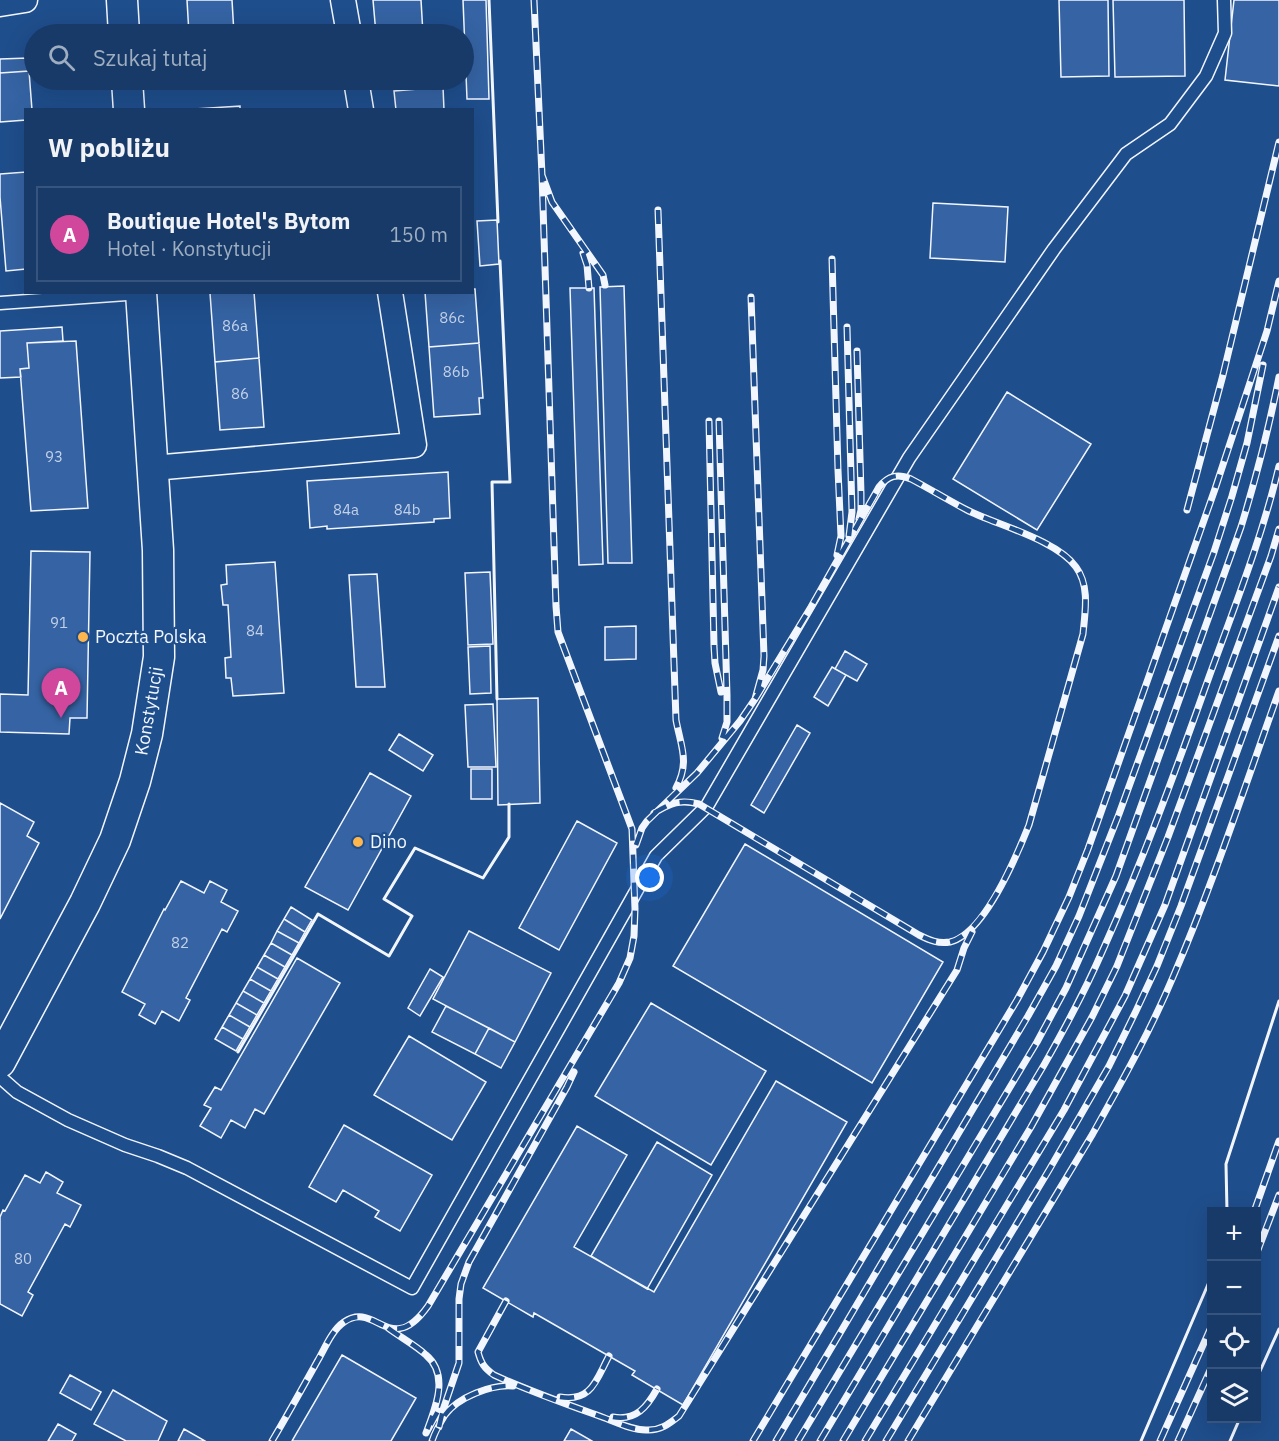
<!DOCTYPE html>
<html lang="pl">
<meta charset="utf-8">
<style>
body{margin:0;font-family:"IBM Plex Sans",sans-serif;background:#20416f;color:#f1f3f6}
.controls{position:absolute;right:18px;bottom:18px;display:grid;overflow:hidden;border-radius:0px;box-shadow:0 6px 24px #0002}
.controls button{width:54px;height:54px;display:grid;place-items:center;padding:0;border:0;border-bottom:2px solid #36547d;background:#173a69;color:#f1f3f6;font:30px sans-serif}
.you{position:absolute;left:650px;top:878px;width:21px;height:21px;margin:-15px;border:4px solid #fff;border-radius:50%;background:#1a73e8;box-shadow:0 0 0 9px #1a73e833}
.badge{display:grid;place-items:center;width:39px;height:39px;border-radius:50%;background:#e797bd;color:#fff;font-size:20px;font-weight:700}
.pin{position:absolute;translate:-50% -50px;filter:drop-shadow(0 2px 3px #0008)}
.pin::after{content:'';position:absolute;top:32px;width:21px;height:18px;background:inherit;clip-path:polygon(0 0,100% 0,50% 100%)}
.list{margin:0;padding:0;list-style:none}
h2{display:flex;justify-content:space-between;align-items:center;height:78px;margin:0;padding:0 24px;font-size:26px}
h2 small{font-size:20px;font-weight:400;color:#9eadc0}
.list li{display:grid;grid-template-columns:39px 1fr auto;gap:18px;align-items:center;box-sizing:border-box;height:96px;margin:0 12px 12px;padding:0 12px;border:2px solid #36547d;border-radius:0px}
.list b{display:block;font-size:22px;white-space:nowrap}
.list p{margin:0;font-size:20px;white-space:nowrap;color:#9eadc0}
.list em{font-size:20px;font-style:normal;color:#9eadc0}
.icon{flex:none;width:33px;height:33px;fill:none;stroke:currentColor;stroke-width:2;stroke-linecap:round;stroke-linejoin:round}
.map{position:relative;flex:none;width:1279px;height:1441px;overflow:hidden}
.search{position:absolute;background:#173a69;box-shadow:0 6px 24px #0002;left:24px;top:24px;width:450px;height:66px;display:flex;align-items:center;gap:15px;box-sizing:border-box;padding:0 21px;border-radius:33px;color:#9eadc0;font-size:22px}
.panel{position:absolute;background:#173a69;box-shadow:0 6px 24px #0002;left:24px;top:108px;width:450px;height:186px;border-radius:0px}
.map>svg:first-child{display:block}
.building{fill:#3563a3;stroke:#f2f6ff;stroke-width:1.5}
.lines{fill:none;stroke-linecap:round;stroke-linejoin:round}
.service-casing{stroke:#f2f6ff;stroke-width:15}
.minor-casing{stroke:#f2f6ff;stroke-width:27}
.tertiary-casing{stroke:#f2f6ff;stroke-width:33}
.service{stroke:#1f4e8c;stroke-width:12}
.minor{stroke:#1f4e8c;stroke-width:24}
.tertiary{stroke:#1f4e8c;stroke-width:30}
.rail-casing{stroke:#f2f6ff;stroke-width:7}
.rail{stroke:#1f4e8c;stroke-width:4.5;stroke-dasharray:14;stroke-linecap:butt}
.wall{stroke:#f2f6ff;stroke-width:3}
.poi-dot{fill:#ffb74d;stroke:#1f4e8c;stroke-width:2}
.labels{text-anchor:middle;stroke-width:4.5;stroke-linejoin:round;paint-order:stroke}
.number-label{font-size:15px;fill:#c3d1e8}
.poi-label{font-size:18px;fill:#f2f6ff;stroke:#1f4e8c;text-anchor:start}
.street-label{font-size:18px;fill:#f2f6ff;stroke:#1f4e8c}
</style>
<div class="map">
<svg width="1279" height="1441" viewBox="0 0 1279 1441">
<rect width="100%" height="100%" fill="#1f4e8c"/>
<path class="building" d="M187,0H232L234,34H189Z
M373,0H421L423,34H376Z
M463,0H486L489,99H467Z
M1059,0H1108L1109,76L1061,77Z
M1113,0H1184L1185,76L1115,77Z
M1234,0H1279V86L1225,80Z
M28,58L29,71L0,73V59Z
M29,71L32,110H26V120L0,122V73Z
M443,87L444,110H396L394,91Z
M240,106V110H195V109Z
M26,172V269L6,271L0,197V174Z
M933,203L1008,207L1005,262L930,258Z
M497,220L499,264L480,266L477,221Z
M624,286L632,563H608L600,287Z
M570,288H594L603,564L579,565Z
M472,289H475L479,343L429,347L425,292H472Z
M254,292L259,358L215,362L210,293Z
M62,327L63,341L27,343L29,368L20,369L21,377L0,378V331Z
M76,341L88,508L31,511L20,369L29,368L27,343Z
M479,343L483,398H479L480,414L434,417L429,347Z
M259,358L264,427L220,430L215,362Z
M1007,392L1091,444L1037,530L953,479Z
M448,472L450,518L434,519V522L327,529V526L310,528L307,481Z
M31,551L90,552L87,718H70L69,734L0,732V694L28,695Z
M275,562L284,693L233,696L231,678H226L225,658L231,657L228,605H223L221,585L227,584L226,565Z
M490,572L493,644L468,645L465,573Z
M377,574L385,687H356L349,575Z
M636,626V659L605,660V627Z
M490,646L491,693L470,694L468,647Z
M845,651L867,664L857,681L835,669Z
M832,667L846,675L828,706L814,697Z
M538,698L540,803L498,805L497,699Z
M493,704L496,767H468L465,705Z
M797,725L810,733L764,813L751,805Z
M399,734L433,755L423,771L389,750Z
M471,769H492V799H471Z
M370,773L411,796L348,910L305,887Z
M0,803L34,822L27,836L39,843L0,919Z
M577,821L617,843L559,950L519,928Z
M745,844L943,962L872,1083L673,966Z
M181,881L204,893L210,881L227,890L221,902L238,911L227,932L222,929L186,998L190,1000L179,1021L162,1011L155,1024L139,1015L145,1004L122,992L164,909L165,910Z
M291,907L312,920L305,932L284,919Z
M284,919L305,932L299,943L277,931Z
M277,931L299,943L292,955L271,943Z
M469,931L551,973L515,1042L433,999Z
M271,943L292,955L285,967L264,955Z
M264,955L285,967L278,979L257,967Z
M297,958L340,983L264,1114L255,1109L245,1128L231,1120L221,1138L200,1126L211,1108L204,1105L215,1087L221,1090Z
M257,967L278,979L271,991L250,979Z
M430,969L443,977L420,1016L408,1008Z
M250,979L271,991L264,1003L243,991Z
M243,991L264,1003L257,1015L236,1003Z
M236,1003L257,1015L250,1027L229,1015Z
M651,1003L766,1071L711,1165L595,1096Z
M446,1006L489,1028L475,1054L432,1032Z
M229,1015L250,1027L243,1039L222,1027Z
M222,1027L243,1039L236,1051L215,1039Z
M489,1028L515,1042L501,1068L475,1054Z
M409,1036L486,1082L452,1140L374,1095Z
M776,1081L847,1122L683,1405L632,1375L635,1371L534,1313L533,1317L483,1288L577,1126L627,1155L574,1247L654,1292Z
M344,1125L432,1175L400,1231L375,1217L379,1211L343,1190L336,1202L309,1187Z
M657,1142L712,1175L647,1289L591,1256Z
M46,1172L63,1182L57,1193L81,1205L70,1227L65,1224L28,1292L33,1295L22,1316L0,1304V1217L3,1210L5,1211L25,1175L40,1183Z
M342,1355L416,1398L391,1441H292Z
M70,1375L101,1392L91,1410L60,1393Z
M113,1390L167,1421L158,1441H126L94,1424Z
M58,1424L76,1434L72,1441H48Z
M184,1429L205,1441H178Z
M571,1429L592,1441H564Z"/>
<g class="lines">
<defs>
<path id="service" d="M0,303L141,293
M0,1077L17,1092L68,1120L125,1145L158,1156L187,1168L412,1288L656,856L707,806L909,458L1054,249L1126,154L1170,124L1206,76L1225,33L1224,0"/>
<path id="minor" d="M343,0L349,34
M0,4L25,0
M356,80L361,110
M153,468L414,445L390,292"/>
<path id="tertiary" d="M122,0L124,34
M127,80L129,110
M0,1062L85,903L115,840L135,781L147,734L159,657L158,550L141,292"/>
</defs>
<use href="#service" class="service-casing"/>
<use href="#minor" class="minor-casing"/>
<use href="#tertiary" class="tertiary-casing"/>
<use href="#service" class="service"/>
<use href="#minor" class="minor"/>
<use href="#tertiary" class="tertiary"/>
<defs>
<path id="rail" d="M534,0L542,175L552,202L603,275L605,285
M658,210L676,720C681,747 690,762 676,788
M583,253L587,265L589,288
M832,259L838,470L841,536L837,555
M847,327L852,512L849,536
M857,351L861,494V510L859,519
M709,421L714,646L715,663L721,692
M719,421L727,695V722L722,738
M1187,510L1223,375L1279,142
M654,813C671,803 680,799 699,804L919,935C929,940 938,944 950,942C984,934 1017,855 1029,825L1083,634C1085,612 1090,586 1076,567C1057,540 997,525 967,510C948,500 930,489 911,479C897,473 888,476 879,487L811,607L755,699
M636,845L642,828L647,821L697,773L740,721L755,699L763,670L764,656L751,297
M1254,1212L1279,1141
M1256,1255L1279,1195
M506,1301L478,1352C481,1363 484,1368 494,1375C529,1391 566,1404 602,1417C616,1422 631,1430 646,1430C660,1431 669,1424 679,1416L957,970L964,948L972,932
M388,1328C400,1337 415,1345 426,1355C450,1375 435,1409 426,1433L438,1411
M560,1397C592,1402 596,1380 609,1356
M613,1417C636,1421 647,1407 657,1389
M439,1427L443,1410L459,1363V1299L461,1284L469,1262L567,1087L574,1072
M272,1441C288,1414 303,1387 318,1360C325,1348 332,1330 344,1322C376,1300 390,1359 428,1306L619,983L630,958L634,936L635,909L632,829L558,632L556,606L542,175
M432,1441C435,1432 440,1423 445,1415C458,1397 492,1384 513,1386
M753,1441L1017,1000L1043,952L1069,897L1088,849L1215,489L1267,331L1279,281
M776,1441L1028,1016L1056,966L1079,916L1119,814L1214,552L1232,496L1247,443L1263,365
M798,1441L1037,1042L1066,988L1116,876L1241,527C1256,478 1269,428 1279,377
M820,1441L1044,1065C1065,1028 1085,991 1102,952C1142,863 1176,770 1209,677C1234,608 1262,538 1279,466
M843,1441L1031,1127L1092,1017L1117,966L1168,837L1271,556L1279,529
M865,1441L1064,1110L1125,996L1165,905L1279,587
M886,1441L1049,1170L1109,1066L1136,1011L1157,966L1181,906L1279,636
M908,1441L1092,1135C1121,1083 1150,1032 1173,977C1213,884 1245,786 1279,691
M1160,1441L1212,1325
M1178,1441L1212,1366"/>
</defs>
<use href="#rail" class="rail-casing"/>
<use href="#rail" class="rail"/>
<path class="wall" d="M489,0L498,222
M497,699L492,482H510L500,261
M238,1052L318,914L389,956L412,916L384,899L415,848L483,878L509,837V804
M1227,1212L1226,1164L1279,1001
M1256,1380L1279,1329
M1141,1441L1212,1275
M1230,1441L1240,1418"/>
</g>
<g class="poi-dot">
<circle cx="83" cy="637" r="6"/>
<circle cx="358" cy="842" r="6"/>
</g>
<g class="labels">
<g class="number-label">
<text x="452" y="323">86c</text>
<text x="235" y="331">86a</text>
<text x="456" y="377">86b</text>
<text x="240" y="399">86</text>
<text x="54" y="462">93</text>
<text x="346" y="515">84a</text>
<text x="407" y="515">84b</text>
<text x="59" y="628">91</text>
<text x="255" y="636">84</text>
<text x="180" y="948">82</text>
<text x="23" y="1264">80</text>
</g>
<g class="poi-label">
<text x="95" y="643">Poczta Polska</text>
<text x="370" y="848">Dino</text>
</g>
<g class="street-label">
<text transform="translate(149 711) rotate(-80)" y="6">Konstytucji</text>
</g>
</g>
</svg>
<div class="controls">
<button>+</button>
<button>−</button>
<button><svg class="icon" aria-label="locate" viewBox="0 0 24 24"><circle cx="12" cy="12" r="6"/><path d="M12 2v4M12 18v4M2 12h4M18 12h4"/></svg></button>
<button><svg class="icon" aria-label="layers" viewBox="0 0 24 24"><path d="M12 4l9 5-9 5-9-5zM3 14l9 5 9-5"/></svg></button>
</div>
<div class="you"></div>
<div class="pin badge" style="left:61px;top:718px;background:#d1479c">A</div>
<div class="search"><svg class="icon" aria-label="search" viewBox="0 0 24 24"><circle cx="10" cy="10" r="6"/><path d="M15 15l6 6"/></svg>Szukaj tutaj</div>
<section class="panel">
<h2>W pobliżu<small></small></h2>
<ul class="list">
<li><span class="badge" style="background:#d1479c">A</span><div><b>Boutique Hotel's Bytom</b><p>Hotel · Konstytucji</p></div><em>150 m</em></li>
</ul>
</section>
</div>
